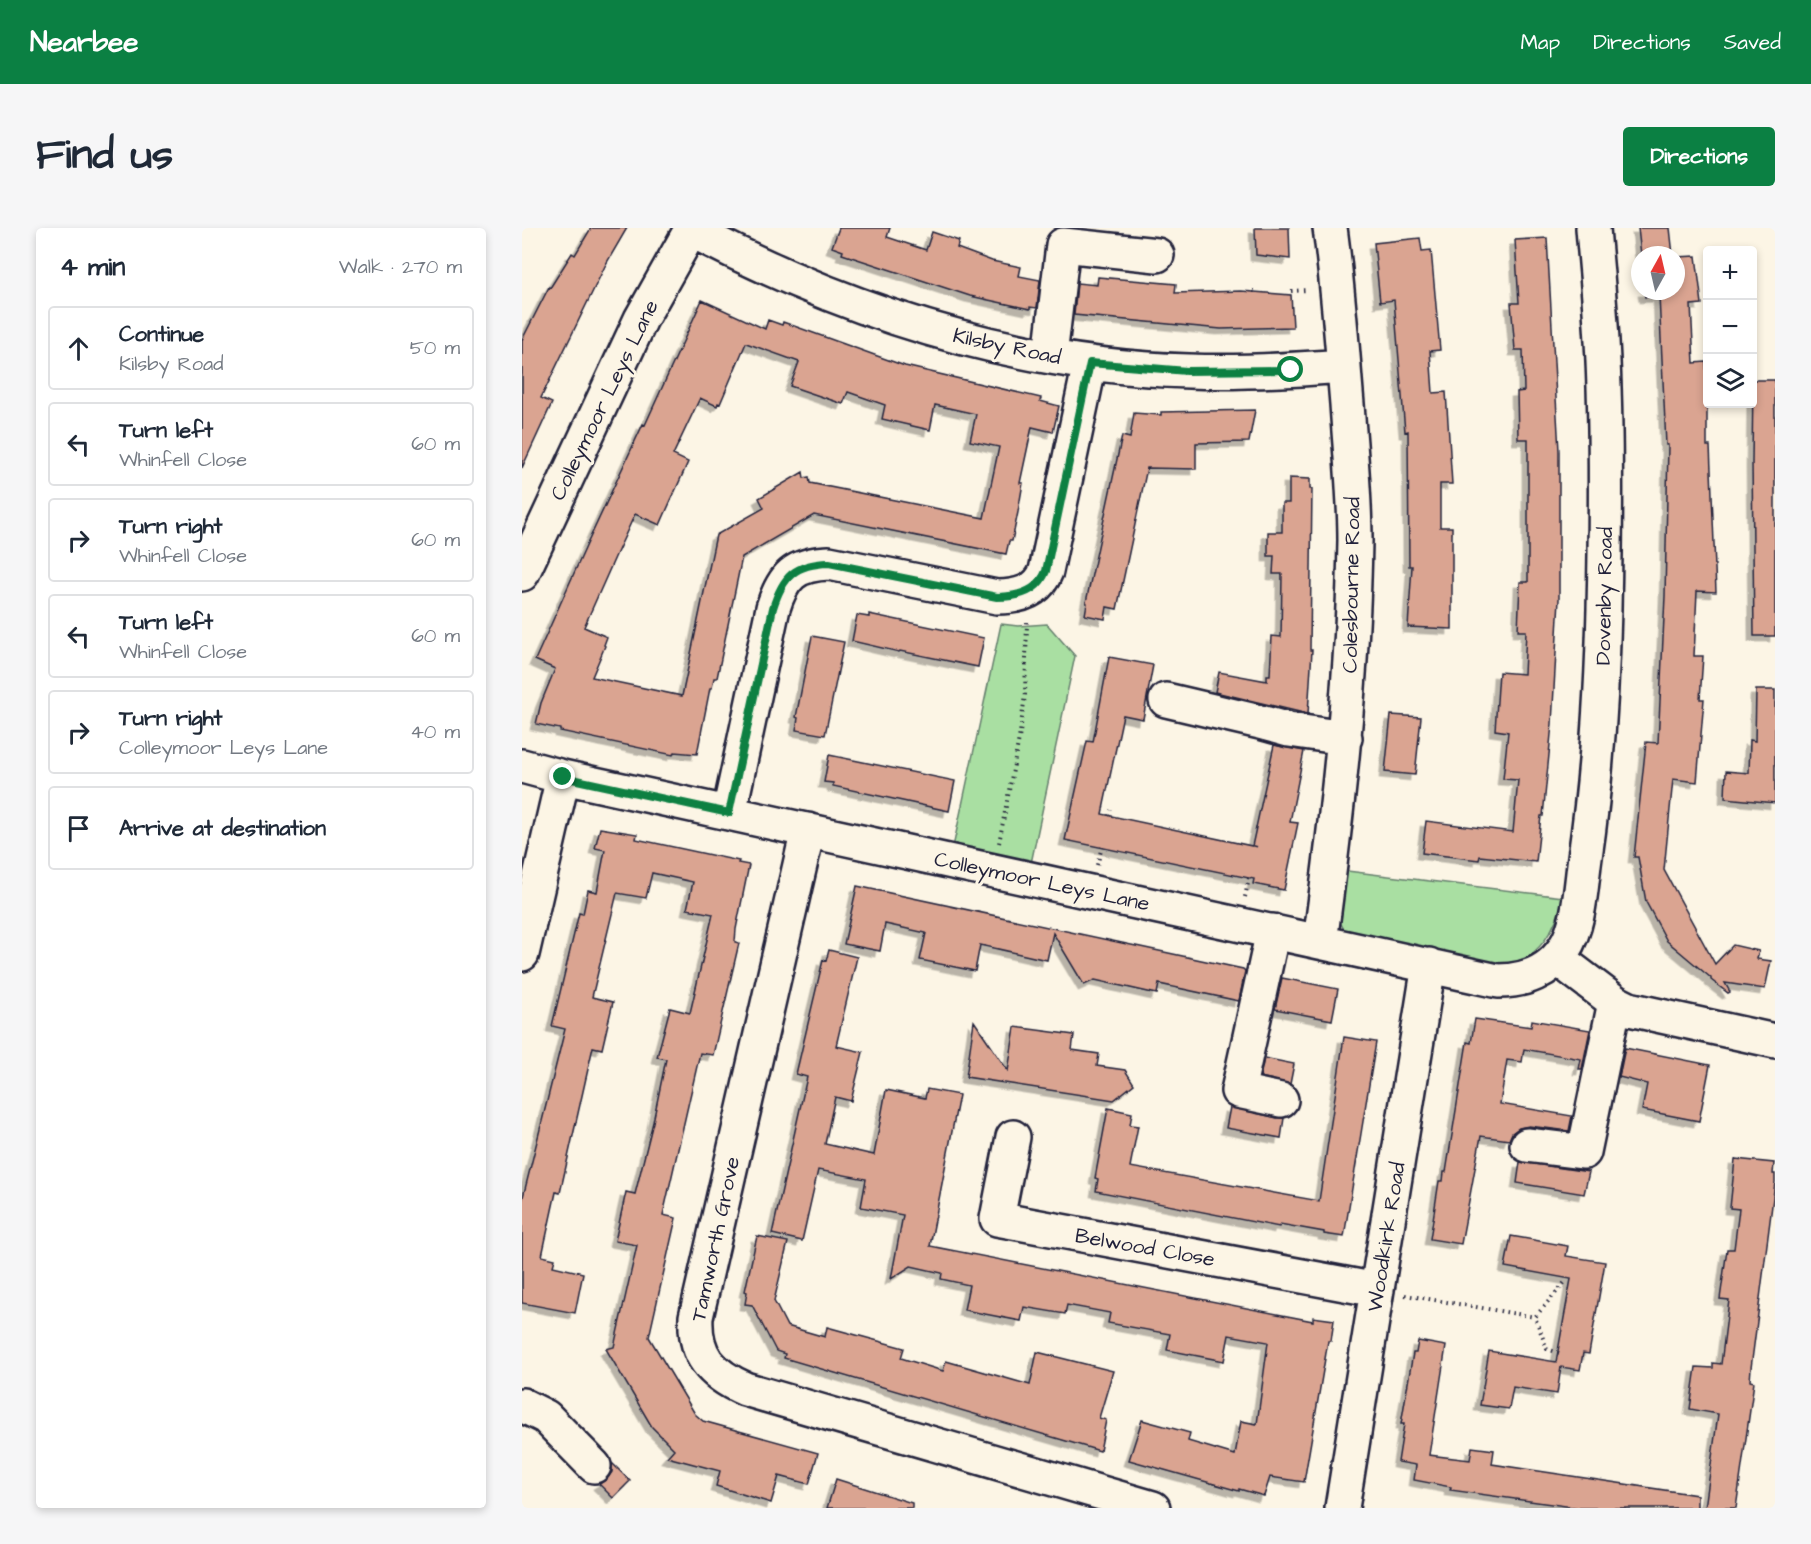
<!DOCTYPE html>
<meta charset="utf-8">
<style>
body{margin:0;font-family:"Architects Daughter",sans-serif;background:#f6f6f7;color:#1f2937}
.controls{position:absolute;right:18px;top:18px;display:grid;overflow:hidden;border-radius:6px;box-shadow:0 3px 9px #0003}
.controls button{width:54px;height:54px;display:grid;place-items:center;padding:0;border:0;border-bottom:2px solid #e0e1e3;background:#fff;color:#1f2937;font:30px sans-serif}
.compass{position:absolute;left:1109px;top:18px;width:54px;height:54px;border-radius:50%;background:#fff;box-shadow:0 3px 9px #0003;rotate:8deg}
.stop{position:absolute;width:18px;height:18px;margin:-14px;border:4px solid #0b8043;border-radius:50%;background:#fff}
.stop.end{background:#0b8043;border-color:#fff;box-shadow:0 2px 6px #0008}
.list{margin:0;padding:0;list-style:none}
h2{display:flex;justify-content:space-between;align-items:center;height:78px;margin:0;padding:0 24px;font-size:26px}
h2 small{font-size:20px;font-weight:400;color:#747a83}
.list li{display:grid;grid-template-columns:39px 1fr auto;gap:18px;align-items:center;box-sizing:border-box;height:84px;margin:0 12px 12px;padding:0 12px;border:2px solid #e0e1e3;border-radius:6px}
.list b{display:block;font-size:22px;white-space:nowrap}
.list p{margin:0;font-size:20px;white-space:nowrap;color:#747a83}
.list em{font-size:20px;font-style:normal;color:#747a83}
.icon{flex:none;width:33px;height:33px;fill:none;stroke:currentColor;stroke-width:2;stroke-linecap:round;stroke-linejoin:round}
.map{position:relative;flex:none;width:1253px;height:1280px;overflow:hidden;border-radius:6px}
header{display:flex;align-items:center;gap:36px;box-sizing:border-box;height:84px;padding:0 30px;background:#0b8043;color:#fff}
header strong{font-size:28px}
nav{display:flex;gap:33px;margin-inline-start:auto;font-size:21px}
.intro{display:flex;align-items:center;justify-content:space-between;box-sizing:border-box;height:144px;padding:0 36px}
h1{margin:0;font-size:42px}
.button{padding:15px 27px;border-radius:6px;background:#0b8043;color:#fff;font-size:21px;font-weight:700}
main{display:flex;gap:36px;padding:0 36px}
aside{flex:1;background:#fff;border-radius:6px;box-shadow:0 3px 9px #0003}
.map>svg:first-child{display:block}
.green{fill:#a9dfa2;stroke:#66806e;stroke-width:1.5}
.building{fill:#daa491;stroke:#22223b;stroke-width:1.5;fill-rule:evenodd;filter:url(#shadow)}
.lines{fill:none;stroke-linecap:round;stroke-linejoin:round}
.minor-casing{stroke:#22223b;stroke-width:38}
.path{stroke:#22223b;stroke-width:4;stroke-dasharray:1.5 4.5;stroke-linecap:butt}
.minor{stroke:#fcf5e5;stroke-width:33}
.route{stroke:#0b8043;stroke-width:8}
.labels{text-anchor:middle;stroke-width:6;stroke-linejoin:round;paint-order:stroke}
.street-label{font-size:21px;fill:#22223b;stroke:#fcf5e5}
</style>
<header>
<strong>Nearbee</strong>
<nav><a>Map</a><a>Directions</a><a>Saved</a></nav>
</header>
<div class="intro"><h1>Find us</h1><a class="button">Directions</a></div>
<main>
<aside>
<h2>4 min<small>Walk · 270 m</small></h2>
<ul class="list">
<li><svg class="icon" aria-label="ahead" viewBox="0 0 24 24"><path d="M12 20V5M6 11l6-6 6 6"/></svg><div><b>Continue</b><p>Kilsby Road</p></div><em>50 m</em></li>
<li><svg class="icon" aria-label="left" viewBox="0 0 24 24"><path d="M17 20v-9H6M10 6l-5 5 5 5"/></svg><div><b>Turn left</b><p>Whinfell Close</p></div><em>60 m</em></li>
<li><svg class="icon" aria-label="right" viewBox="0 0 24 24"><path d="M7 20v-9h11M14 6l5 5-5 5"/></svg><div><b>Turn right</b><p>Whinfell Close</p></div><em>60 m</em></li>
<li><svg class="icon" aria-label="left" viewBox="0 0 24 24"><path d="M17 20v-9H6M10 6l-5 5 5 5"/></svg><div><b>Turn left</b><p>Whinfell Close</p></div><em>60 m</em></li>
<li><svg class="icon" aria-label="right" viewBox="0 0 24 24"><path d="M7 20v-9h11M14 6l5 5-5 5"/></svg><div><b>Turn right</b><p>Colleymoor Leys Lane</p></div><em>40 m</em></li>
<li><svg class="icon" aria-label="arrive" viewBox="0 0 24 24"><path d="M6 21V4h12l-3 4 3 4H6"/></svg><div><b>Arrive at destination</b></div></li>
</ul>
</aside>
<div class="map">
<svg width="1253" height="1280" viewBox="0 0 1253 1280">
<defs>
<filter id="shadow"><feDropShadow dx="-5.5" dy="5.5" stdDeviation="0" flood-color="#0004"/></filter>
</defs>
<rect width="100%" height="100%" fill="#fcf5e5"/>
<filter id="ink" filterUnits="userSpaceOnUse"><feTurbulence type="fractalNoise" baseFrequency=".0167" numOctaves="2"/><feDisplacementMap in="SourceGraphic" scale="12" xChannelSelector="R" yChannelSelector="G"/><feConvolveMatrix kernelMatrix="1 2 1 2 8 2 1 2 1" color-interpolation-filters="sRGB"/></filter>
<g filter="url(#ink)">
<path class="green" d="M479,396L496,398L525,396L553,428L508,640L430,624Z
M825,643L1041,669C1035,700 1018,727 988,739L824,705L818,694Z"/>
<path class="building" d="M69,0H105L84,36L19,170L30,175L0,240V112L27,59L28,60L50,25L53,27Z
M317,0H368L365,9L404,22L410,4L437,13L435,20L470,33L499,39L497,48L518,52L515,80L508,79V81L448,68L320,26L321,23L310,19Z
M733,0H767L768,31L734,27Z
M1116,0H1148L1151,27H1119Z
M898,10L900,23L909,22L918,122L908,123L911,165L924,164L930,256H918V299H930V401L886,399L890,338H887L886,203L883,204L872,72L858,74L852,15Z
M1025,10L1037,223V371L1030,496L1021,588H1019L1014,634L958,628L957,632L900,625L904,593L991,604L996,552L981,551L986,504L973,502L977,444L1002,446L1004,403H996L998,354H1006V211H996L995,164L1002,163L1001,122H993L989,75H997L993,12Z
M1174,28L1180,76L1169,77L1172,135L1184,134L1185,148V218H1188L1194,364L1175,363L1172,428H1181L1178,471H1182L1175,554L1151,551L1142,642L1193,736L1211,717L1237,723L1235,731L1249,733L1243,761L1203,755L1208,764L1206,765L1189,752V750L1145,713L1124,674L1116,629H1112L1124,514L1136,515L1143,368L1146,217H1144L1137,68L1123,69L1122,63H1154V29Z
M576,49L654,56L653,65L719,63L769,67L771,99L699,101L552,87L555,55L575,57Z
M180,72L243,101L246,92L260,97L261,94L383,138L519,170L518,173L537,178L531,204L510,199L498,255H501L496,284L490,313H487L484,326L292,287L220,329L195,450H192L190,460H188L175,526L152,524L151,527L38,503V501L14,496L19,475L33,441L13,432L66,314L121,196L123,197ZM224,115L277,134L268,158L321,176L326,164L363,177L360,191L408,202L413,177L454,186L448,213L477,219L462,290L288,255L287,249L282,250L281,244L237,270L242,280L194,307L160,468L70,449L83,418L82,417L85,409L62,399L94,327L113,286L138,297L166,234L151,227L178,170L195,178L196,175L198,176Z
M1231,152H1253V408H1232L1230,234Z
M733,182L727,214L674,215V241L625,240L595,381L585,379L583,391L563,387L565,375L564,374L600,208L608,210L612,185L639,187V184Z
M767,250L788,251V261H790L788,422H790L786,486L693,464L697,444L745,453V447H748L750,408L759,409L760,346H751L752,328H746V304H760V275H767Z
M347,386L462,410L456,439L378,423L377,424L330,413L335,387L347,389Z
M290,408L322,414L303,507L274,502L276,490L274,489Z
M587,429L631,437L621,491L601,487L580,586L730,618L752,517L782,523L768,594L776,595L762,662L731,656L732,651L543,612L565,513L571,514Z
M1234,462H1253V575L1203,570L1204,543L1227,545L1228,512L1233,513Z
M869,487L899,489L893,547L863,544Z
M307,527L433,553L427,583L311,558V555L302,554Z
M78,600L115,606L114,611L217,633L216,635L227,637L214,701L213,714L217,715L191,827L178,825L141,987L154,990L127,1109L173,1186L181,1193L296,1225L287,1256L257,1248L249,1275L194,1258L198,1243L145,1229L152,1221L130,1199L84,1121L92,1119L115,1017L93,1013L104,964L113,966L131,894L144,831L135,829L148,780L168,785L191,686L165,681L171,654L130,645L124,670L95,665L70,769L91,774L80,821L71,819L38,965L34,964L20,1028L33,1031L31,1038L61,1045L53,1085L0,1075V973L43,801L30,798L57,685L61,686L66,662L75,664L83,622L73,620Z
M335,658L721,741L723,743L717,773L637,756L635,766L573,752L562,757L531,705L525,732L458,717L453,743L398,732L404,705L363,696L358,723L322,716Z
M307,722L335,729L314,818L341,824L329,873L313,869L303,916L352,927L364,862L403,870L405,861L437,867L408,1018L791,1093V1089L812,1092L809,1113H806L782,1254L748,1249L742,1268L717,1261V1263L607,1232L620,1192L668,1205L666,1213L713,1227L719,1193L735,1196L746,1114L707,1107L702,1133L645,1122L648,1106L586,1095L588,1085L545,1077L543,1086L502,1079L499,1093L442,1082L447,1057L419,1051L420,1045L389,1038L369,1051L381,987L339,979L344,951L296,942L280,1013L250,1006L285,849L274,846L301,732L304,733Z
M760,750L816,761L810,792L753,781Z
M953,791L1009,799L1010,792L1068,802L1060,841H1057L1059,831L1002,821L1000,834L985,832L978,876L1050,888L1047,903L1007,898L997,900L990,905L987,912L959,908L939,1016L908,1011L917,953H921L922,944H924L945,814L949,815Z
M452,793L486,843L493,799L552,807L550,822L577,826L575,838L603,842L612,856L592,872L444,849Z
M822,809L854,814L822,1009L802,1006V1004L758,996L757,999L574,963L576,951L573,950L586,880L610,885L608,897L616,898L608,939L797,973Z
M1103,820L1188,837L1177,893L1120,882L1125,856L1097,849Z
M742,830L772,836L768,856L738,849Z
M708,879L755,890H762L759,910L704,900Z
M1213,931L1252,935L1251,946H1253V954L1229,1140L1228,1153L1232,1154L1214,1280H1183L1196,1186L1168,1181L1174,1139L1191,1140V1135L1199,1136L1207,1072L1198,1071L1205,1021H1212L1217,981L1208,980Z
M998,934L1067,944L1062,966L995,955Z
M235,1008L266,1014L252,1073L265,1098L303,1109L305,1099L382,1120L379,1130L421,1143L424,1133L508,1157L515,1124L591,1143L577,1190L584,1192L578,1223L262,1130L263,1126L254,1123L230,1077L223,1076L225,1064L223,1063Z
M989,1008L1046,1018L1044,1028L1083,1034L1067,1126L1061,1125L1058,1142L1039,1139L1035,1166L991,1159L987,1181L958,1177L967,1123L1034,1134L1049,1051L983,1039Z
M896,1113L924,1118L907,1227L948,1232L950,1219L972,1222L970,1236L1175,1267V1280H1058L928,1262L929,1259L892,1252L894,1237L876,1234L882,1196H879L891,1125H894Z
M90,1235L108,1253L91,1270L77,1256L85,1251L90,1244Z
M314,1251L390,1275V1280H305Z"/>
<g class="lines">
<defs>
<path id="minor" d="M169,2C323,83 492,138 667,143C719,145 770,142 822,138
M528,128L541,17L635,27
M0,346L119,91L170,0
M644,472L738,494L767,502L823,510
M0,538L41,549L976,753C1002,753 1027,744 1042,721C1058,698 1059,656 1063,629C1075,547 1080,464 1082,381C1084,291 1085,202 1080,113C1078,75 1074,38 1071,0
M207,585L251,380C261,348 273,336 307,335L475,369C496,369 516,364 524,343L568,135
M286,602L174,1089C172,1127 189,1146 223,1161L631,1280
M751,703L716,863L759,872
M798,714C816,580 831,447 833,312C833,267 828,221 825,176C820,117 816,59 808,0
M0,726L41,549
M1035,730L1093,774L1107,781L1253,813
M491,909L475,991L855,1062
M1005,917L1062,924L1093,774
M0,1177L24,1189L72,1238
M820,1280L907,737"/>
</defs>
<use href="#minor" class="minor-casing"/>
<path class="path" d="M731,63H735
M769,63L786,62
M587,588L589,582
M477,615L498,505L503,467L505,394
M733,619L734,615
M575,637L580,619
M723,669L727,650
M883,1067L1013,1089
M1037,1125L1025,1121L1013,1089L1044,1053"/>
<use href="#minor" class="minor"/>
</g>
</g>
<g class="lines" filter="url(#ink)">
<path class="route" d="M41,549L207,585L251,380C261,348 273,336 307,335L475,369C496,369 516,364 524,343L568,135L665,143L769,142"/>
</g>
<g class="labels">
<g class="street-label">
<text transform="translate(485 118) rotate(12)" y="7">Kilsby Road</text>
<text transform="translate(82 172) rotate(-64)" y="7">Colleymoor Leys Lane</text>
<text transform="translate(829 357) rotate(-89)" y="7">Colesbourne Road</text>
<text transform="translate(1082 368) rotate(-89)" y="7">Dovenby Road</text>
<text transform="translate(520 653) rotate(12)" y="7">Colleymoor Leys Lane</text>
<text transform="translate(864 1009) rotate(-81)" y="7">Woodkirk Road</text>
<text transform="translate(193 1011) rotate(-78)" y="7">Tamworth Grove</text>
<text transform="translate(623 1019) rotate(10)" y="7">Belwood Close</text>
</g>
</g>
</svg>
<div class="controls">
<button>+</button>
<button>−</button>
<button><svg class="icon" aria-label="layers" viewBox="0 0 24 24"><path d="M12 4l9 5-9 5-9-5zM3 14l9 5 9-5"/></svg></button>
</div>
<svg class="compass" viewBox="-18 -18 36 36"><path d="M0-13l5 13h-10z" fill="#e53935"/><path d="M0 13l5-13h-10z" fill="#747a83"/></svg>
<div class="stop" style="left:769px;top:142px"></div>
<div class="stop end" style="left:41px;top:549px"></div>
</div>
</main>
